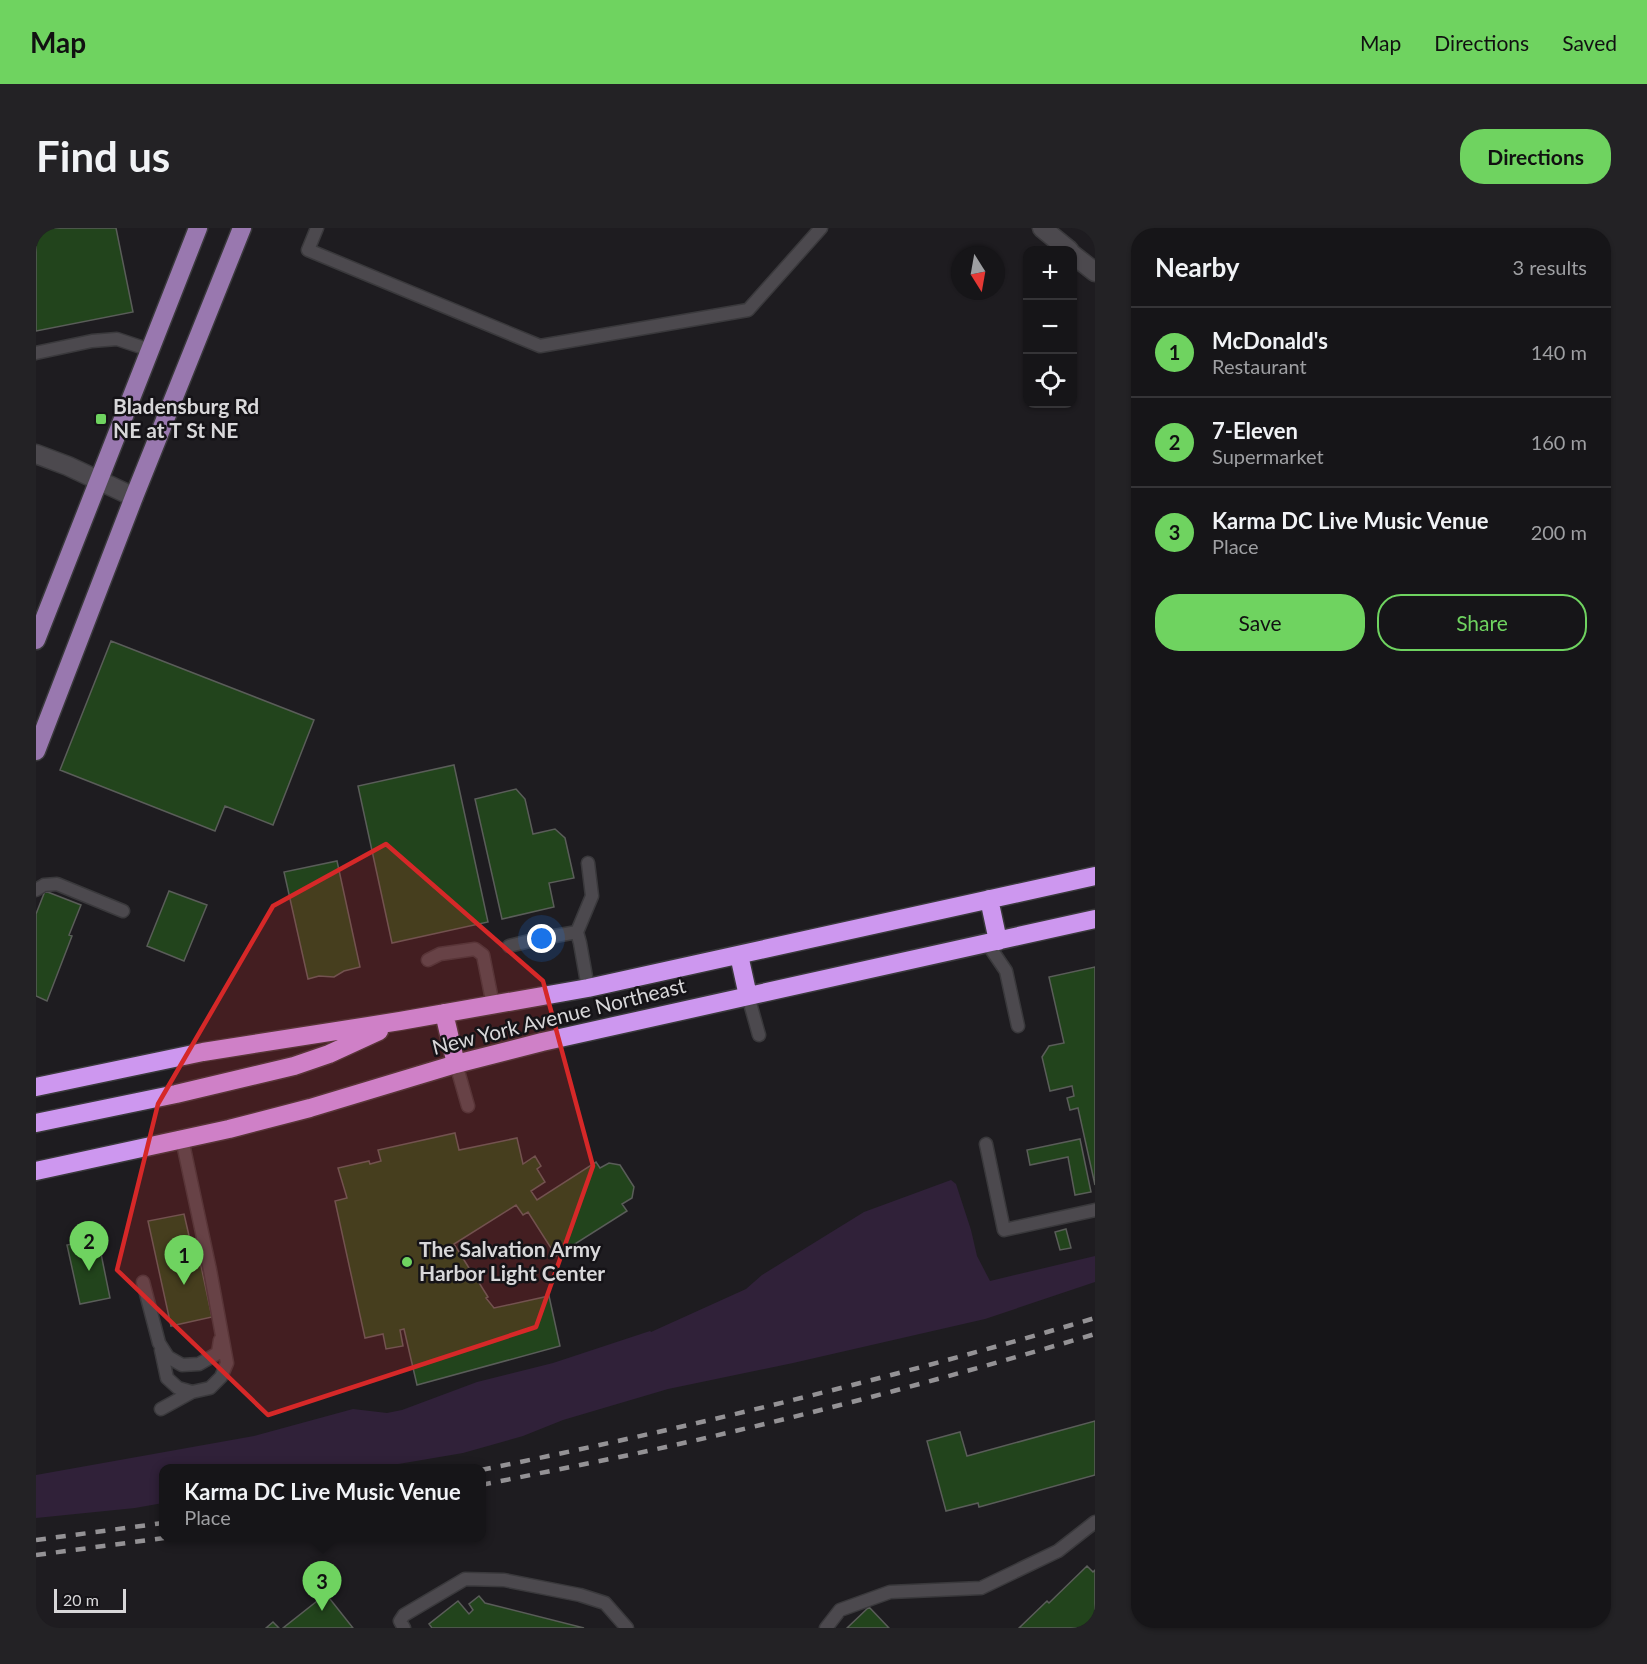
<!DOCTYPE html>
<meta charset="utf-8">
<style>
body{margin:0;font-family:Lato,sans-serif;background:#232225;color:#f1f3f6}
.controls{position:absolute;right:18px;top:18px;display:grid;overflow:hidden;border-radius:12px;box-shadow:0 2px 4px #0004}
.controls button{width:54px;height:54px;display:grid;place-items:center;padding:0;border:0;border-bottom:2px solid #353437;background:#161518;color:#f1f3f6;font:30px sans-serif}
.compass{position:absolute;left:915px;top:18px;width:54px;height:54px;border-radius:50%;background:#161518;box-shadow:0 2px 4px #0004;rotate:169deg}
.scale{position:absolute;left:18px;bottom:15px;width:72px;box-sizing:border-box;padding-left:6px;border:3px solid #d8d7d9;border-top:0;font-size:16px;line-height:21px;white-space:nowrap;color:#d8d7d9;-webkit-text-stroke:4px #151317;paint-order:stroke}
.you{position:absolute;left:506px;top:711px;width:21px;height:21px;margin:-15px;border:4px solid #fff;border-radius:50%;background:#1a73e8;box-shadow:0 0 0 9px #1a73e833}
.badge{display:grid;place-items:center;width:39px;height:39px;border-radius:50%;background:#6fd360;color:#111;font-size:20px;font-weight:700}
.pin{position:absolute;translate:-50% -50px;filter:drop-shadow(0 2px 3px #0008)}
.pin::after{content:'';position:absolute;top:32px;width:21px;height:18px;background:inherit;clip-path:polygon(0 0,100% 0,50% 100%)}
.popup{position:absolute;left:123px;top:1236px;width:327px;height:78px;box-sizing:border-box;display:grid;place-content:center;border-radius:12px;background:#161518;filter:drop-shadow(0 2px 4px #0005);font-size:20px;white-space:nowrap;color:#9e9fa2}
.popup b{font-size:22px;color:#f1f3f6}
.popup::after{content:'';position:absolute;left:50%;top:100%;margin-left:-12px;border:12px solid transparent;border-top-color:#161518}
.list{margin:0;padding:0;list-style:none}
h2{display:flex;justify-content:space-between;align-items:center;height:78px;margin:0;padding:0 24px;font-size:26px}
h2 small{font-size:20px;font-weight:400;color:#9e9fa2}
.list li{display:grid;grid-template-columns:39px 1fr auto;gap:18px;align-items:center;box-sizing:border-box;height:90px;padding:0 24px;border-top:2px solid #353437}
.list b{display:block;font-size:22px;white-space:nowrap}
.list p{margin:0;font-size:20px;white-space:nowrap;color:#9e9fa2}
.list em{font-size:20px;font-style:normal;color:#9e9fa2}
.actions{display:flex;gap:12px;padding:18px 24px}
.actions a{flex:1;padding:14px 0;border:2px solid #6fd360;border-radius:24px;text-align:center;font-size:21px;color:#6fd360}
.actions .main{background:#6fd360;color:#111}
.icon{flex:none;width:33px;height:33px;fill:none;stroke:currentColor;stroke-width:2;stroke-linecap:round;stroke-linejoin:round}
.map{position:relative;flex:none;width:1059px;height:1400px;overflow:hidden;border-radius:24px}
header{display:flex;align-items:center;gap:36px;box-sizing:border-box;height:84px;padding:0 30px;background:#6fd360;color:#111}
header strong{font-size:28px}
nav{display:flex;gap:33px;margin-inline-start:auto;font-size:21px}
.intro{display:flex;align-items:center;justify-content:space-between;box-sizing:border-box;height:144px;padding:0 36px}
h1{margin:0;font-size:42px}
.button{padding:15px 27px;border-radius:24px;background:#6fd360;color:#111;font-size:21px;font-weight:700}
main{display:flex;gap:36px;padding:0 36px}
aside{flex:1;background:#161518;border-radius:24px;box-shadow:0 2px 4px #0004}
.map>svg:first-child{display:block}
.green{fill:#302139}
.building{fill:#22441c;stroke:#5a5d59;stroke-width:1.5}
.lines{fill:none;stroke-linecap:round;stroke-linejoin:round}
.lane-casing{stroke:#3a393c;stroke-width:15}
.street-casing{stroke:#3a393c;stroke-width:21}
.secondary-casing{stroke:#3a393c;stroke-width:21}
.primary-casing{stroke:#3a393c;stroke-width:21}
.highway-casing{stroke:#3a393c;stroke-width:21}
.lane{stroke:#4c494e;stroke-width:12}
.street{stroke:#4c494e;stroke-width:18}
.secondary{stroke:#4c494e;stroke-width:18}
.primary{stroke:#9978af;stroke-width:18}
.highway{stroke:#cd97ef;stroke-width:18}
.rail{stroke:#949295;stroke-width:4.5;stroke-dasharray:10 10;stroke-linecap:butt}
.marked{fill:#d62828;fill-opacity:0.2;stroke:#d62828;stroke-width:4.5;stroke-linejoin:round}
.poi-dot{fill:#6fd360;stroke:#151317;stroke-width:2}
.labels{text-anchor:middle;stroke-width:5;stroke-linejoin:round;paint-order:stroke}
.poi-label{font-size:21px;font-weight:bold;fill:#d8d7d9;stroke:#151317;text-anchor:start}
.street-label{font-size:21px;fill:#d8d7d9;stroke:#151317}
</style>
<header>
<strong>Map</strong>
<nav><a>Map</a><a>Directions</a><a>Saved</a></nav>
</header>
<div class="intro"><h1>Find us</h1><a class="button">Directions</a></div>
<main>
<div class="map">
<svg width="1059" height="1400" viewBox="0 0 1059 1400">
<rect width="100%" height="100%" fill="#1e1c20"/>
<path class="green" d="M915,952L920,956L935,1002L941,1028L954,1053L1059,1028V1054L949,1091L757,1135L632,1161L527,1192L487,1208L427,1225L339,1240H127V1275L99,1280L0,1290V1247L218,1208L317,1181L351,1185L366,1182L441,1154L517,1135L614,1103L615,1104L710,1061L726,1047L828,984Z"/>
<path class="building" d="M0,0H80L97,84L0,103Z
M75,413L278,492L237,597L189,578L179,603L24,542Z
M418,537L452,694L356,715L322,558Z
M480,561L489,571L497,606L519,601L529,610L538,650L513,655L518,679L466,691L439,571Z
M301,633L324,739L308,743L298,749L283,748L272,751L248,644Z
M9,663L45,677L33,707L36,708L11,773L0,768V686Z
M133,663L171,677L148,733L111,718Z
M1059,739V957L1042,880L1034,882L1031,870L1038,868L1036,858L1014,863L1006,829L1013,818L1028,815L1013,749Z
M419,905L423,922L481,910L487,936L499,928L505,938L501,941L509,954L495,963L501,972L560,934L564,940L573,935L584,937L598,959L596,970L586,976L591,983L520,1028L492,984L487,987L480,977L418,1016L433,1040L432,1041L435,1046L437,1045L452,1069L450,1070L458,1080L513,1068L524,1118L381,1157L368,1101L364,1102L367,1118L350,1121L347,1106L329,1110L299,973L311,970L302,940L333,933L334,936L345,933L342,922Z
M1044,911L1055,964L1039,967L1032,929L994,937L991,922Z
M148,986L157,1025L162,1024L176,1089L135,1098L112,993Z
M1030,1001L1035,1020L1024,1022L1019,1004Z
M62,1011L74,1070L44,1076L31,1017Z
M1059,1193V1247L943,1279L942,1275L910,1283L891,1213L924,1204L931,1228Z
M1051,1338L1057,1344L1059,1342V1400H983L1011,1373L1013,1375Z
M290,1366L317,1400H247Z
M443,1368L449,1375L548,1400H396L393,1396L422,1373L433,1386L437,1382L433,1376Z
M833,1379L853,1400H811Z
M237,1394L243,1400H230Z"/>
<g class="lines">
<defs>
<path id="lane" d="M281,0L272,22L504,118L712,82L785,0
M0,125L56,113L81,111L114,122
M0,662L8,657L21,656L87,683
M951,715L970,743L982,798
M473,718L502,711L541,704
M392,732L404,726L439,721L447,727L457,777
M552,760L544,715L541,704L556,668L552,635
M712,768L723,807
M420,836L432,878
M950,916L968,1002L1059,982
M107,1054L123,1115L132,1129L146,1137L163,1136L182,1125L184,1112
M125,1122L131,1150L142,1160L156,1164
M125,1181L156,1164L174,1160L185,1149L191,1135L174,1042L146,911
M368,1400L364,1393L368,1387L429,1351L468,1352L544,1367L569,1375L591,1400
M790,1400L804,1382L854,1364L945,1360L1022,1323L1059,1294"/>
<path id="street" d="M0,226L32,238L98,269"/>
<path id="secondary" d="M1006,0L1033,22
M1036,26L1059,44"/>
<path id="primary" d="M0,412L162,0
M0,523L98,269L206,0"/>
<path id="highway" d="M953,671L962,713
M703,727L712,768
M408,785L420,836
M0,859L167,824L364,793L552,760L1059,648
M0,895L140,866L258,838L293,826L343,803
M0,943L193,901L274,880L420,836L506,814L1059,691"/>
</defs>
<use href="#lane" class="lane-casing"/>
<use href="#street" class="street-casing"/>
<use href="#secondary" class="secondary-casing"/>
<use href="#primary" class="primary-casing"/>
<use href="#highway" class="highway-casing"/>
<use href="#lane" class="lane"/>
<use href="#street" class="street"/>
<use href="#secondary" class="secondary"/>
<use href="#primary" class="primary"/>
<use href="#highway" class="highway"/>
<path class="rail" d="M445,1242C652,1200 857,1150 1059,1090
M445,1257C490,1248 534,1239 579,1230C740,1196 901,1153 1059,1106
M0,1312L127,1295
M0,1327L128,1310"/>
</g>
<path class="marked" d="M350,616L507,753L557,938L500,1099L232,1187L81,1042L122,876L237,678Z"/>
<g class="poi-dot">
<rect x="59" y="185" width="12" height="12" rx="3"/>
<circle cx="371" cy="1034" r="6"/>
</g>
<g class="labels">
<g class="poi-label">
<text x="77" y="186">Bladensburg Rd<tspan x="77" dy="24">NE at T St NE</tspan></text>
<text x="383" y="1029">The Salvation Army<tspan x="383" dy="24">Harbor Light Center</tspan></text>
</g>
<g class="street-label">
<text transform="translate(523 789) rotate(-14)" y="7">New York Avenue Northeast</text>
</g>
</g>
</svg>
<div class="controls">
<button>+</button>
<button>−</button>
<button><svg class="icon" aria-label="locate" viewBox="0 0 24 24"><circle cx="12" cy="12" r="6"/><path d="M12 2v4M12 18v4M2 12h4M18 12h4"/></svg></button>
</div>
<svg class="compass" viewBox="-18 -18 36 36"><path d="M0-13l5 13h-10z" fill="#e53935"/><path d="M0 13l5-13h-10z" fill="#9e9fa2"/></svg>
<div class="scale">20 m</div>
<div class="you"></div>
<div class="pin badge" style="left:148px;top:1057px">1</div>
<div class="pin badge" style="left:53px;top:1043px">2</div>
<div class="pin badge" style="left:286px;top:1383px">3</div>
<div class="popup"><b>Karma DC Live Music Venue</b>Place</div>
</div>
<aside>
<h2>Nearby<small>3 results</small></h2>
<ul class="list">
<li><span class="badge">1</span><div><b>McDonald's</b><p>Restaurant</p></div><em>140 m</em></li>
<li><span class="badge">2</span><div><b>7-Eleven</b><p>Supermarket</p></div><em>160 m</em></li>
<li><span class="badge">3</span><div><b>Karma DC Live Music Venue</b><p>Place</p></div><em>200 m</em></li>
</ul>
<div class="actions"><a class="main">Save</a><a>Share</a></div>
</aside>
</main>
